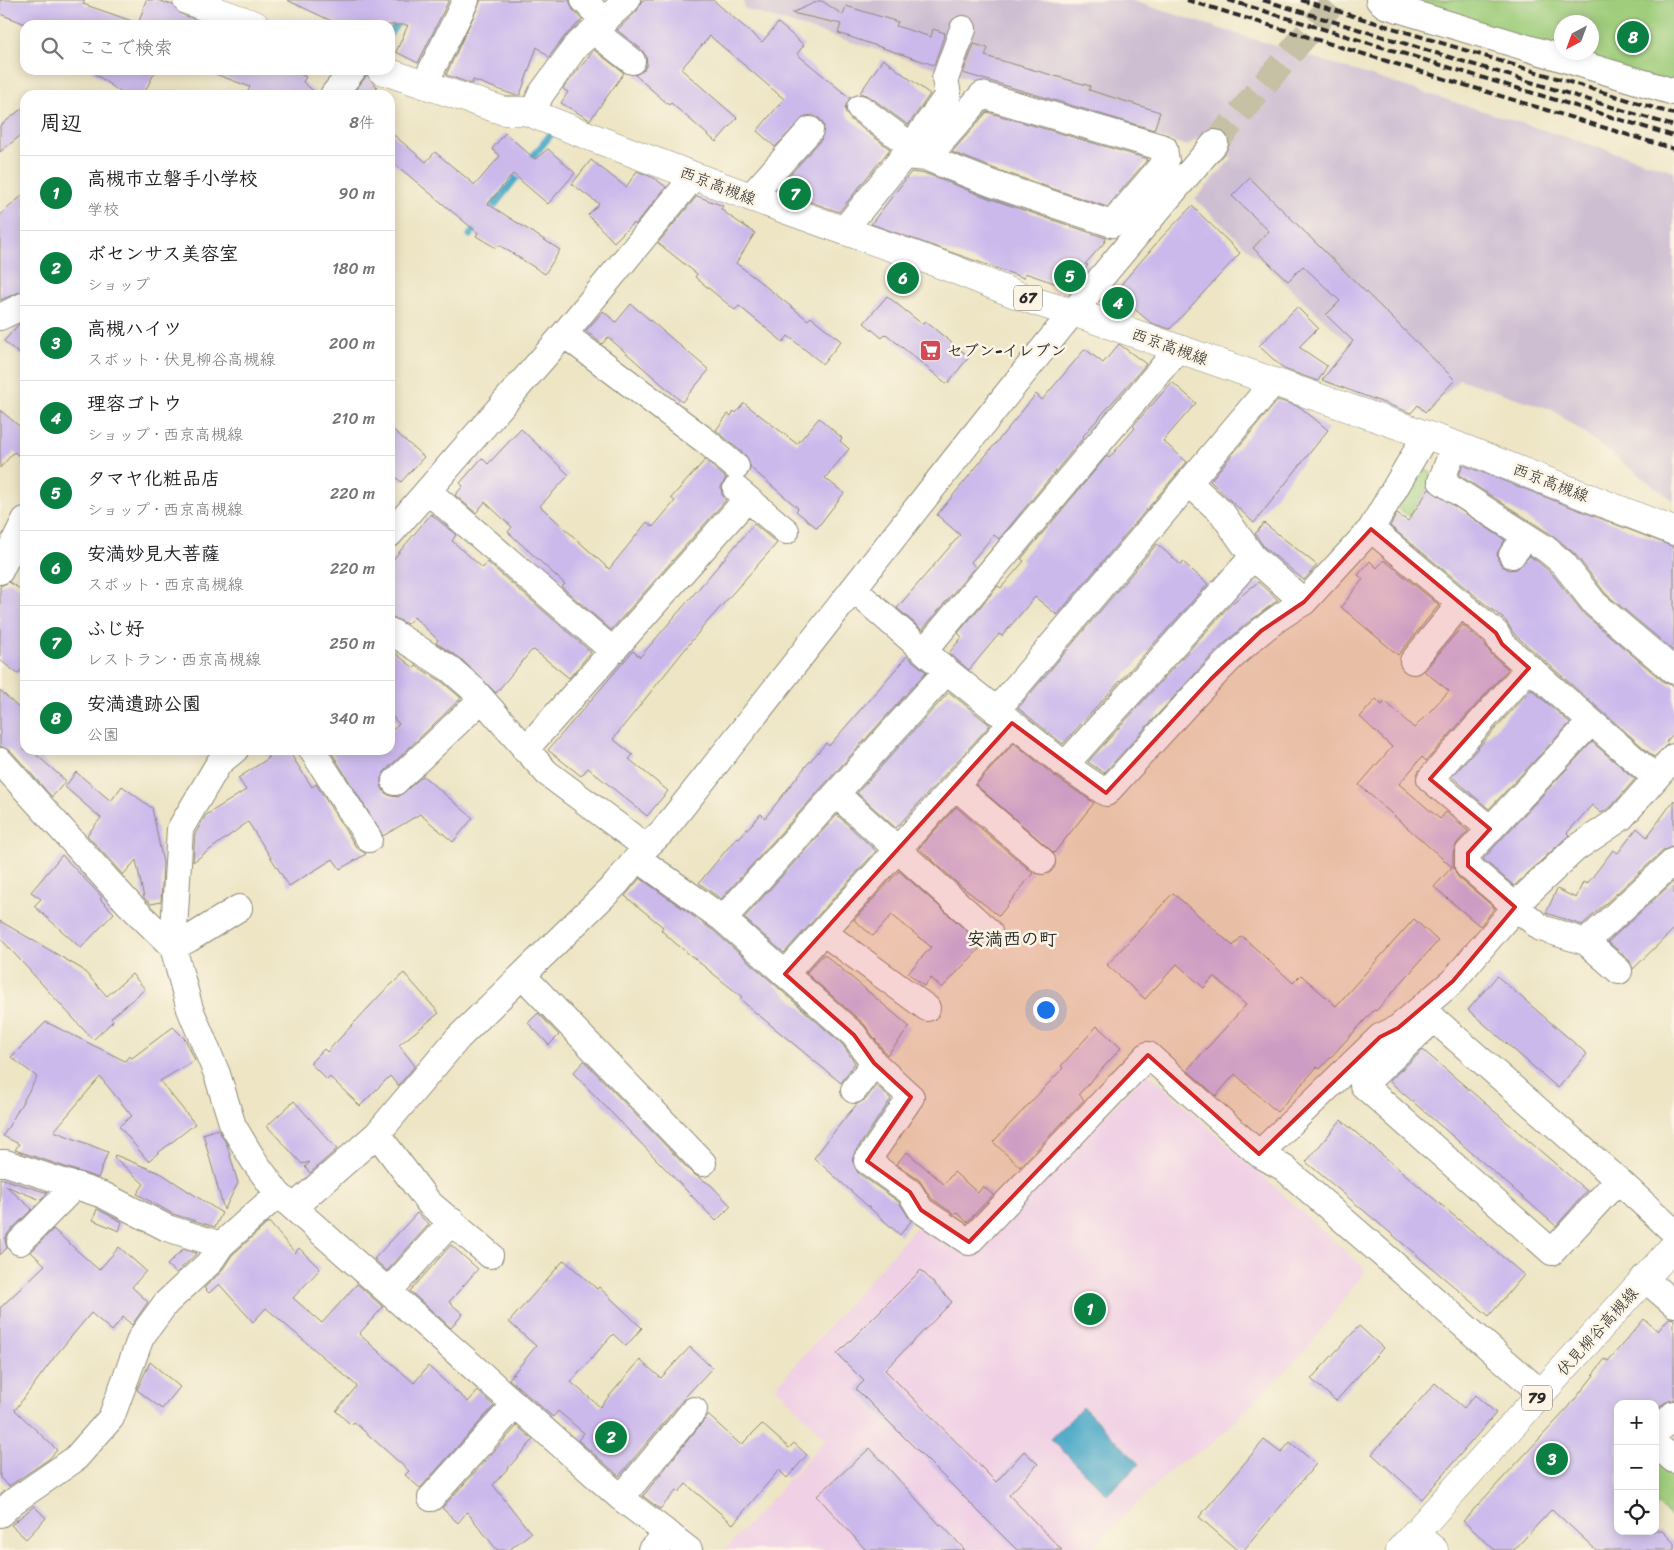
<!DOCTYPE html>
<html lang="ja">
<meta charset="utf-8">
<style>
body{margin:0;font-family:Sriracha,"Klee One",sans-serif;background:#f6f6f6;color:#202124}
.controls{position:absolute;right:15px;bottom:15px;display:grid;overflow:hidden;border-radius:10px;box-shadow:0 2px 12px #0003}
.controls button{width:45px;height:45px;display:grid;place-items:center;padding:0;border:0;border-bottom:1px solid #e0e0e0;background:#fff;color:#202124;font:25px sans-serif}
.compass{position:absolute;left:1554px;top:15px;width:45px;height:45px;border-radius:50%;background:#fff;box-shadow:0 2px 12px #0003;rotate:221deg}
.you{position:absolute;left:1045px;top:1009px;width:18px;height:18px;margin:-12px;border:4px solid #fff;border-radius:50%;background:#1a73e8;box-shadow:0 0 0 8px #1a73e833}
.badge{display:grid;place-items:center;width:32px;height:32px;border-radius:50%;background:#0b8043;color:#fff;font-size:16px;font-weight:700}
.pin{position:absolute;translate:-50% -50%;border:2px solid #fff;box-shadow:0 1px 5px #0006}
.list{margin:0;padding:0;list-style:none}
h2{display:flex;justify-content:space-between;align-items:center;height:65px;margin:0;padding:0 20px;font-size:21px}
h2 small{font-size:16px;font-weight:400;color:#757577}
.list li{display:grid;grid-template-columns:32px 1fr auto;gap:15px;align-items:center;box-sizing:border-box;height:75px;padding:0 20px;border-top:1px solid #e0e0e0}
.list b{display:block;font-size:19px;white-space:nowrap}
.list p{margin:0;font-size:16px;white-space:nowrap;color:#757577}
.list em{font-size:16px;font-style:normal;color:#757577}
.icon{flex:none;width:28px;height:28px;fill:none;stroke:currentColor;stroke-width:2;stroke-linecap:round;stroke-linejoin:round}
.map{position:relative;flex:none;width:1674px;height:1550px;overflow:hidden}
.search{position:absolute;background:#fff;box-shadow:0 2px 12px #0003;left:20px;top:20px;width:375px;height:55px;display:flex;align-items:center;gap:12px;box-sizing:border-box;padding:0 18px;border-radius:15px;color:#757577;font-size:19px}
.panel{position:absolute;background:#fff;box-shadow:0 2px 12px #0003;left:20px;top:90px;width:375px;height:665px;border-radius:15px}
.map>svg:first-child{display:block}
.built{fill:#f0d0e5}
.industrial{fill:#cebed2}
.green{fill:#9fcd7b;stroke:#657c53}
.water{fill:#49a8c8;stroke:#3a6a7a}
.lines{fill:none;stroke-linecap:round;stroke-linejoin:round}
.stream{stroke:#49a8c8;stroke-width:7}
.building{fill:#cbb9ec}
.street-tunnel{stroke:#c6c0a5;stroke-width:26;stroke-dasharray:26 13;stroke-linecap:butt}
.street-casing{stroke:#8c8878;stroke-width:28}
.secondary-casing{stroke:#8c8878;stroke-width:29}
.primary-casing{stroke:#8c8878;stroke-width:29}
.street{stroke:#fff;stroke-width:26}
.secondary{stroke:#fff;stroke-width:28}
.primary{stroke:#fff;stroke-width:28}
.rail{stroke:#2b2b2b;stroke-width:4;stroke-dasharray:8 4;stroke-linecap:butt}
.marked{fill:#d62828;fill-opacity:0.2;stroke:#d62828;stroke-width:4;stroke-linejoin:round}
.labels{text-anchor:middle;stroke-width:5;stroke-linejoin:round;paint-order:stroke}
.shield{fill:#fcf5e5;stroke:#6a6863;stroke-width:1}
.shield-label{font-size:15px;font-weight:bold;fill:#2b2b2b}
.street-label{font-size:16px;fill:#2b2b2b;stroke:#fcf5e5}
.poi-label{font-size:16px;font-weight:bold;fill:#2b2b2b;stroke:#fcf5e5;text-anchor:start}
.neighbourhood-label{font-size:18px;font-weight:bold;fill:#2b2b2b;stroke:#fcf5e5}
</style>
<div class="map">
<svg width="1674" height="1550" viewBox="0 0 1674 1550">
<rect width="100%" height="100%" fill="#fcf5e5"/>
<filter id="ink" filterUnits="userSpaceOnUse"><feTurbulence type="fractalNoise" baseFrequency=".02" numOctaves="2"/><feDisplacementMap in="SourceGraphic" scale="10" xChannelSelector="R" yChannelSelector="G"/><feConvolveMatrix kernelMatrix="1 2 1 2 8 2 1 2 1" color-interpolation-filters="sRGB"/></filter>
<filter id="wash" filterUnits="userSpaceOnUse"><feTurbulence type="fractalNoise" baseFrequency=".0096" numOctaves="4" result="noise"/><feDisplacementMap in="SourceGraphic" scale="20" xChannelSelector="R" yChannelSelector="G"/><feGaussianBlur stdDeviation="1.12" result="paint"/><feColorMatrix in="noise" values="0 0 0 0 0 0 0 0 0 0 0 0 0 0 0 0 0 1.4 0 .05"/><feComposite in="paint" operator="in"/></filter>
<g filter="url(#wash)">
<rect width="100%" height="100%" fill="#ede5c4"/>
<path class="built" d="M1147,1072L1366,1270L1307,1349L1212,1444L1176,1465L1090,1550H725L826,1439L776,1387L919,1224L972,1254Z"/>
<path class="industrial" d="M743,0H1129L1674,171V501L1553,410L1459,379L1426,415L1195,199L1232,158L1204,137H1198L1188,146L745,9Z"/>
<path class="green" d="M1393,0H1674V84L1568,53L1592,52V22H1562L1561,51Z
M1418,467L1432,473L1428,488L1409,516L1395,507Z
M1655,1456L1674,1473V1520L1655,1503Z"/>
<path class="water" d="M1083,1407L1139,1464L1107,1495L1051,1439Z"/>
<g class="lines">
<path class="stream" d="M390,34L401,18
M488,213L551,134
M470,235L479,224"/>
</g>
<g id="blocks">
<path class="building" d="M0,0H85L83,4L135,22V25H28L0,14Z
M146,0H157L173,5L181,14L210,25H138Z
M287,0H449L418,63L396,52L408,25H340Z
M481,0H569L573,10L582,20L564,37L549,57L537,47L520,95H514L473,80L472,84L446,75Z
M642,0H713L762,42L778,23L804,45L797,54L850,98L845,107L846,113L851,120L890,149L839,212L779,191L777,189L821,140L824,126L820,119L813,115L805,116L775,147L757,131L784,99L710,36L681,69L737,118L716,142L671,103L669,105L635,75L644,70L647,64L646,56L641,49L617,30L637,11Z
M818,1H822L843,15L846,6L898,22L896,26L931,37L933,29L945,33L934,65L838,33L841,24L792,13Z
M974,44L988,48L985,56L1090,86L1089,90L1160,112L1154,130L963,73Z
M594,50L624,73L590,120L561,103L568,92L563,89Z
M883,59L930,94L908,125L869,96L860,93Z
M90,70H156L143,95H124Z
M210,70H293L306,77L303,82L318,95H246L250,87L210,72Z
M367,75L377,87L372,95H352Z
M25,106V132L0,152V126Z
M987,112L1148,159L1107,207L998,170L952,152Z
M390,132L426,162L435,152L475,185L500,156L492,149L505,133L535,159L548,149L575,173L548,204L513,174L488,204L560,250L545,274L499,245L496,248L476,236L478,233L390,160Z
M591,160L626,187L637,171L654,178L666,187L635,225L633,223L614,242L588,215L599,204L572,184Z
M911,172L927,174L988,198L1106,238L1104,243L1085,264L1088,265L1069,288L1025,273L1024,278L871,224Z
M1250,178L1455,380L1425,412L1418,405L1411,413L1322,380L1353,341L1326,315L1340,301L1303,266L1288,281L1253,248L1269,231L1232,196Z
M25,193V290L0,300V215Z
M697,196L723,206L721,209L731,217L755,233L736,263L808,320L811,317L841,341L823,364L788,336L783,342L739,306L735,310L695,277L697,274L658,243Z
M1192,206L1240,253L1170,329L1151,323L1131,306L1124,313L1111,309L1105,303L1161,238Z
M887,296L922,324L925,321L969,357L947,384L886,334L882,338L864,323Z
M631,304L709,370L682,402L608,337L602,344L586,331L603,311L616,322Z
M1297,307L1318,328L1299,347L1327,366L1318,381L1284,369L1259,346Z
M25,322V359L4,341L19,324Z
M1119,344L1146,364L1083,436L1084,437L999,539L994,535L971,562L975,567L922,630L897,608L960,535L937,515L1036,394L1042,400L1085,349L1103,363Z
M1172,382L1196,403L1163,441L1187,462L1057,615L1035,597L1002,636L999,634L969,670L949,653L962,637L958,633L998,586L1001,588L1024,561L1021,559L1107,456L1109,458L1135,428L1133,426Z
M1278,400L1300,407L1328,430L1254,523L1210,481Z
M744,403L797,444L819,418L842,438L840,441L849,449L825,478L844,493L817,528L796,511L798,508L751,468L746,456L716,430L728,414L731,416L734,411L736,413Z
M0,410L25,431V461L14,452L0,468Z
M390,427L424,457L401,482L390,472Z
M521,429L569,475L540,506L609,569L647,522L653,527L675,501L671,498L705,460L726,478L721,487L722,495L726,500L611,630L562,587L565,584L508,532L512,527L485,502L476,513L455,495L463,486L460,483L482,458L488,464Z
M1463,465L1674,547V651L1606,594L1575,554L1555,537L1459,475Z
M1429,489L1505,540L1497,553L1498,560L1502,566L1509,570L1517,569L1530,556L1537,561L1552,574L1585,615L1664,682L1674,686V733L1666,742L1668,744L1654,757L1514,634L1506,621L1390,526L1397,514L1408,521Z
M431,514L456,535L452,541L483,568L487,562L591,652L569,678L534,650L531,651L496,693L460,658L436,643L438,640L414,617L407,624L390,616V563Z
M1264,523L1317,565L1304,580L1264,547L1255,534Z
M754,524L777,543L702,628L613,739L633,755L629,759L668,791L647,816L588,768L581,776L548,750L633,651L640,657Z
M1157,544L1181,565L1183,562L1208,584L1063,744L1018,708Z
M1384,560L1439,605L1398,655L1341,607L1363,579L1358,575L1370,561L1377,568Z
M9,582L25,592V665L18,674L0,660V586Z
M1258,582L1278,600L1246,624L1216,651L1104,773L1088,762L1231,604Z
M1463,625L1484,643L1492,655L1508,669L1426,761L1422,757L1399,784L1440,819L1446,812L1468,831L1457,843L1453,853V866L1458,877L1495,908L1480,926L1434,887L1452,867L1359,785L1392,747L1360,717L1376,699L1382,705L1385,701L1414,728L1449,691L1424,671Z
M390,649L414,668L416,666L441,681L461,698L385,771L381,778V786L385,793L391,796L398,797L423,776L473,818L453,842L420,814L383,836L330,750H390V732L399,724L390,714Z
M907,656L926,672L721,899L699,883L737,837L739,838L761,814L765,818L805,767L826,743L829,746Z
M1531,689L1570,723L1489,809L1452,777Z
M0,690L25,714V750H31L66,781L52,797L11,751L0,746Z
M949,692L990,725L896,828L857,793Z
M1592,742L1635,779L1611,807L1601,813L1592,805L1567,833L1569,835L1514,886L1483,859Z
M1014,743L1056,777L1094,803L1054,853L976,785Z
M264,750H288L312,787L316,784L356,847L366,854L340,869L333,859L289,886L248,822L193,862L195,834L206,815L246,790L238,778L269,758Z
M76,772L111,801L122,786L152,808L163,863L161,902L151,904L144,898L136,860L123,875L87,835L101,818L65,787Z
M1674,800V846L1664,850L1582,925L1546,913L1557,889L1576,898L1583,882L1587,884L1613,850L1618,853L1637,828L1647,837Z
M956,807L1033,873L999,916L957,883L919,848Z
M837,815L876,851L784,953L744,918Z
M62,855L102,897L100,899L114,913L81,948L34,906L41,899L31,892Z
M899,871L983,945L942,988L931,978L924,986L908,973L931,947L892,915L873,936L854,920Z
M640,878L714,931L843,1045L855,1063L841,1083L755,1012L740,999L742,997L674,942L661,930L663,927L625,896Z
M1674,881V929L1633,969L1629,960L1608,942Z
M1173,893L1233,946L1242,936L1293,983L1301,975L1336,1006L1414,919L1438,941L1376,1011L1374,1010L1320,1069L1317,1067L1277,1112L1235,1074L1216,1096L1187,1070L1246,1005L1214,976L1204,988L1177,964L1145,999L1107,965Z
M0,921L82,969L107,996L132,974L145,989L111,1018L113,1021L93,1040L0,938Z
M824,954L910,1027L887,1055L864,1024L806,973Z
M404,973L439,1013L399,1045L415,1066L398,1086L390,1076L360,1106L330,1077L327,1080L310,1063L324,1049L327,1052L382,993Z
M1497,976L1587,1054L1558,1088L1468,1010Z
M538,1013L559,1035L549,1045L528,1023Z
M46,1022L125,1061L129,1056L132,1058L173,1027L185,1039L195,1060L160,1081L195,1124L148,1161L119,1126L132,1116L100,1077L54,1131L108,1152L98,1178L15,1150L19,1144L3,1136L37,1077L11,1057Z
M1097,1026L1121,1048L1079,1094L1084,1100L1020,1167L993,1142L1063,1068L1061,1066Z
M1423,1050L1587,1191L1556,1226L1389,1081Z
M584,1061L692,1173L711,1185L731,1206L716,1221L573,1073Z
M876,1085L891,1099L855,1152L852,1160L858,1173L899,1202L911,1221L900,1235L814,1158L845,1118L857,1104L866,1099Z
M294,1101L337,1149L310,1173L305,1167L310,1162L302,1164L267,1126Z
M1341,1120L1524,1275L1489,1316L1306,1162Z
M218,1129L227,1145L238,1183L224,1210L203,1134Z
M907,1152L944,1184L954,1172L978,1193L983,1186L993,1195L967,1222L956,1212L954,1214L931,1198L919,1180L896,1164Z
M115,1155L162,1174L222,1213L215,1227L173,1214L137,1194L144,1184L114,1157Z
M0,1178L48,1193L41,1200L6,1186L32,1209L9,1232L5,1239L7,1248L0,1255Z
M97,1209L122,1222L119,1231L93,1220Z
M417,1213L429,1224L387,1271L374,1259Z
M269,1222L295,1253L299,1248L320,1269L293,1298L322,1323L357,1284L383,1307L359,1334L414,1383L428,1366L468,1402L478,1391L494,1406L420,1488L405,1475L409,1471L354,1422L351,1425L336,1411L357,1386L266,1308L253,1322L219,1284L209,1293L204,1288L221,1272L232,1255Z
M53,1229L99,1270L119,1247L146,1271L132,1287L148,1302L132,1325L123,1317L112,1331L91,1313L56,1355L15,1410L57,1450L49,1459L9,1486L0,1478V1308L45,1265L31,1252Z
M451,1245L478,1269L449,1302L463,1314L451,1328L410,1291Z
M183,1249L197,1253L176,1273L167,1265Z
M564,1260L597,1289L599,1287L642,1328L626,1346L613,1334L571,1382L600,1407L640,1360L661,1378L690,1347L712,1368L686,1396L619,1476L578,1440L584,1433L558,1411L553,1417L509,1379L536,1346L509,1322Z
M921,1270L952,1302L885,1370L996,1482L1024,1451L1038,1464L1009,1495L1062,1550H1017L856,1389L864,1381L837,1354Z
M1669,1318L1674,1319V1399L1664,1403L1655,1412V1404H1618V1531H1662L1674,1543V1550H1596L1552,1509L1514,1550H1495L1463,1521L1568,1408L1594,1375L1593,1374L1605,1359L1608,1361L1644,1319L1658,1331Z
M1359,1326L1383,1348L1336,1401L1311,1379Z
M150,1362L180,1387L162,1409L137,1390Z
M1435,1383L1464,1408L1475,1395L1496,1413L1422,1499L1372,1454Z
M708,1415L741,1445L762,1424L789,1448L794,1443L807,1455L787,1478L779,1470L733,1524L686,1484L679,1492L677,1490L660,1509L643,1496Z
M517,1426L533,1440L493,1485L531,1533L509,1550H497L467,1512L458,1523L442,1508Z
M1264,1440L1281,1453L1290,1442L1316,1464L1244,1550H1237L1199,1517Z
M870,1448L940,1525L941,1524L965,1550H866L817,1496Z
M34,1506L46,1518L26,1539L11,1525Z"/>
</g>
</g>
<g filter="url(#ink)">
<use href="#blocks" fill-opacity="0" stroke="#8c8878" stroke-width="1"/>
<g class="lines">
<path class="street-tunnel" d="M1215,143L1335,0"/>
<defs>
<path id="street" d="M584,0L605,22
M1379,0L1385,5L1674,92
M595,32L632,61
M425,83L466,0
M333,95L353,70
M860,108L911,146
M532,114L541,94L576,46L627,0
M904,156L948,95L945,79L963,29
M750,197L810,130
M843,231L904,156L927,158L993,184L1112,224L1166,161L1164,148L982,95L927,158
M0,317L25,305
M564,334L707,442L736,467
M1455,445L1441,481L1546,549L1563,563L1595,604L1674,671
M1189,483L1222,513L1253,557
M736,489L786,531
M428,491L613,651
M1371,529L1496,633L1502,644L1656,778
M390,534L564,334L690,181
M1512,555L1526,537
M0,571L25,520
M853,589L947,671L1065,765L1253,557L1304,602L1371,529L1426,435
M390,631L450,669L473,689L547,773L646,847
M924,651L1178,349
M1413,661L1461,603
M996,711L1273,383
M1591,722L1468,853V866L1541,928L1586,942L1619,971
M235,750L219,763L180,829L173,947L190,1009L217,1074L233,1126L254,1161L278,1194L621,1498L689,1550
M312,750L369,839
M525,750L747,499
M0,761L129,904L173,947
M1065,765L1106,793C1132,764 1159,735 1186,705C1221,667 1258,627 1304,602
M395,782L482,699
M955,786L1042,861
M836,794L989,932
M1490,829L1430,779L1529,668
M637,858L723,919L854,1035L874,1063L911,1097L867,1161L910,1192L921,1210L969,1242L1148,1055L1259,1154L1284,1168L1541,1393
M723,919L947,671
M823,932L927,1008
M1586,942L1674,861
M173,947L189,939L239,908
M785,974L1012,723
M523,976L703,1163
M854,1090L874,1063
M377,1134L429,1203L490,1255
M1259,1154L1380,1037L1398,1028L1453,981L1526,895L1575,849L1621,818L1674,757
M0,1163H6L103,1195L167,1228L221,1245L278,1194
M1618,1180L1552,1252L1363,1085L1434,1019L1618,1180L1674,1232
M294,1207L377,1134L458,1038L616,884L646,847L662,832C846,602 1022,365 1215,143
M20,1242L76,1185
M1644,1278L1674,1304
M389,1291L452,1221
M1655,1434L1674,1414
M1655,1444L1674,1460
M431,1498L515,1405
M621,1498L694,1410
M0,1514L14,1501L75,1459L111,1418L141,1337L166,1303L209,1263L221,1245
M651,1550L670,1535"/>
<path id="secondary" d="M1415,1535L1434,1550"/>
<path id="primary" d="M187,0L255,25
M381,70L504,111H525C659,164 794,214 931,261C978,277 1025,302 1073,312L1455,445L1674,531
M1400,1550L1674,1246"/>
</defs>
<use href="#street" class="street-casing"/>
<use href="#secondary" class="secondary-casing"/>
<use href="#primary" class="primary-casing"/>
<use href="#street" class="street"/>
<use href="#secondary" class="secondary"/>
<use href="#primary" class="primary"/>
<path class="rail" d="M1187,0L1674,149
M1228,0L1674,136
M1263,0L1674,126
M1301,0L1674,114"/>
</g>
</g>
<path class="marked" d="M1371,529L1496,633L1502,644L1529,668L1430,779L1490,829L1468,853V866L1515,907L1453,981L1398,1028L1380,1037L1259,1154L1148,1055L969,1242L921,1210L910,1192L867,1161L911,1097L874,1063L854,1035L785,974L1012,723L1106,793L1211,679L1261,631L1304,602Z"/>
<defs>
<symbol id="supermarket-square" viewBox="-11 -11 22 22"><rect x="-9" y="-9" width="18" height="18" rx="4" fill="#d1495b" stroke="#fcf5e5"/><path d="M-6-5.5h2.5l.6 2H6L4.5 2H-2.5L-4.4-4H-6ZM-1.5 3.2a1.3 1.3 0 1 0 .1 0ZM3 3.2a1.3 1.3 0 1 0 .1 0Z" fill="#fff"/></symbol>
</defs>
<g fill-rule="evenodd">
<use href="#supermarket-square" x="918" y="338" width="25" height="25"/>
</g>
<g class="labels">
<g class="shield">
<rect x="1014" y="285.5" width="28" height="25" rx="4"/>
<rect x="1522" y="1385.5" width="30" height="25" rx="4"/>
</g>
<g class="shield-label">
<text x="1028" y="303">67</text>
<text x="1537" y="1403">79</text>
</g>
<g class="street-label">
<text transform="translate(718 185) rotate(21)" y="6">西京高槻線</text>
<text transform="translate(1170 346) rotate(20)" y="6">西京高槻線</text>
<text transform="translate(1551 482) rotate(21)" y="6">西京高槻線</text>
<text transform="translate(1597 1331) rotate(-48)" y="6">伏見柳谷高槻線</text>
</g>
<g class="poi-label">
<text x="947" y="356">セブン-イレブン</text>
</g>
<g class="neighbourhood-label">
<text x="1012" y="945">安満西の町</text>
</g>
</g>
</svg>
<div class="controls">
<button>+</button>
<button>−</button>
<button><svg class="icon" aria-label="locate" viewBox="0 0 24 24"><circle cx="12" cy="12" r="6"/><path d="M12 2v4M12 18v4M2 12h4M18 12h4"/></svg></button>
</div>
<svg class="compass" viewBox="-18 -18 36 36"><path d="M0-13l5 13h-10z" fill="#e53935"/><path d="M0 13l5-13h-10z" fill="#757577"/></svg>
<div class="you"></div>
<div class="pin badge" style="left:1090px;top:1309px">1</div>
<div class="pin badge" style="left:611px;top:1437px">2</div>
<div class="pin badge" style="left:1552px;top:1459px">3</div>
<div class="pin badge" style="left:1118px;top:303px">4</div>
<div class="pin badge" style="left:1070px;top:276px">5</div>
<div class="pin badge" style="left:903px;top:278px">6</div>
<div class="pin badge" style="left:795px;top:194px">7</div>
<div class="pin badge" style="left:1633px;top:37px">8</div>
<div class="search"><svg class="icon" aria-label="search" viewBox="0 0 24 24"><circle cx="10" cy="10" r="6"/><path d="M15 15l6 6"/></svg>ここで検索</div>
<section class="panel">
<h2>周辺<small>8件</small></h2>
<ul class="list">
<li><span class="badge">1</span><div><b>高槻市立磐手小学校</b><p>学校</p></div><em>90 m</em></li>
<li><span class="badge">2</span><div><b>ボセンサス美容室</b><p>ショップ</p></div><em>180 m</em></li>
<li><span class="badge">3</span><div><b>高槻ハイツ</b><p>スポット · 伏見柳谷高槻線</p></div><em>200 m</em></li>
<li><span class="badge">4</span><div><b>理容ゴトウ</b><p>ショップ · 西京高槻線</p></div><em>210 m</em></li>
<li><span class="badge">5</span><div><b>タマヤ化粧品店</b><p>ショップ · 西京高槻線</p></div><em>220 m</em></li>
<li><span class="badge">6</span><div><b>安満妙見大菩薩</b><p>スポット · 西京高槻線</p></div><em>220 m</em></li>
<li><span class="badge">7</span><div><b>ふじ好</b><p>レストラン · 西京高槻線</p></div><em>250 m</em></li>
<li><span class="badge">8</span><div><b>安満遺跡公園</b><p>公園</p></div><em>340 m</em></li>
</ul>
</section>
</div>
